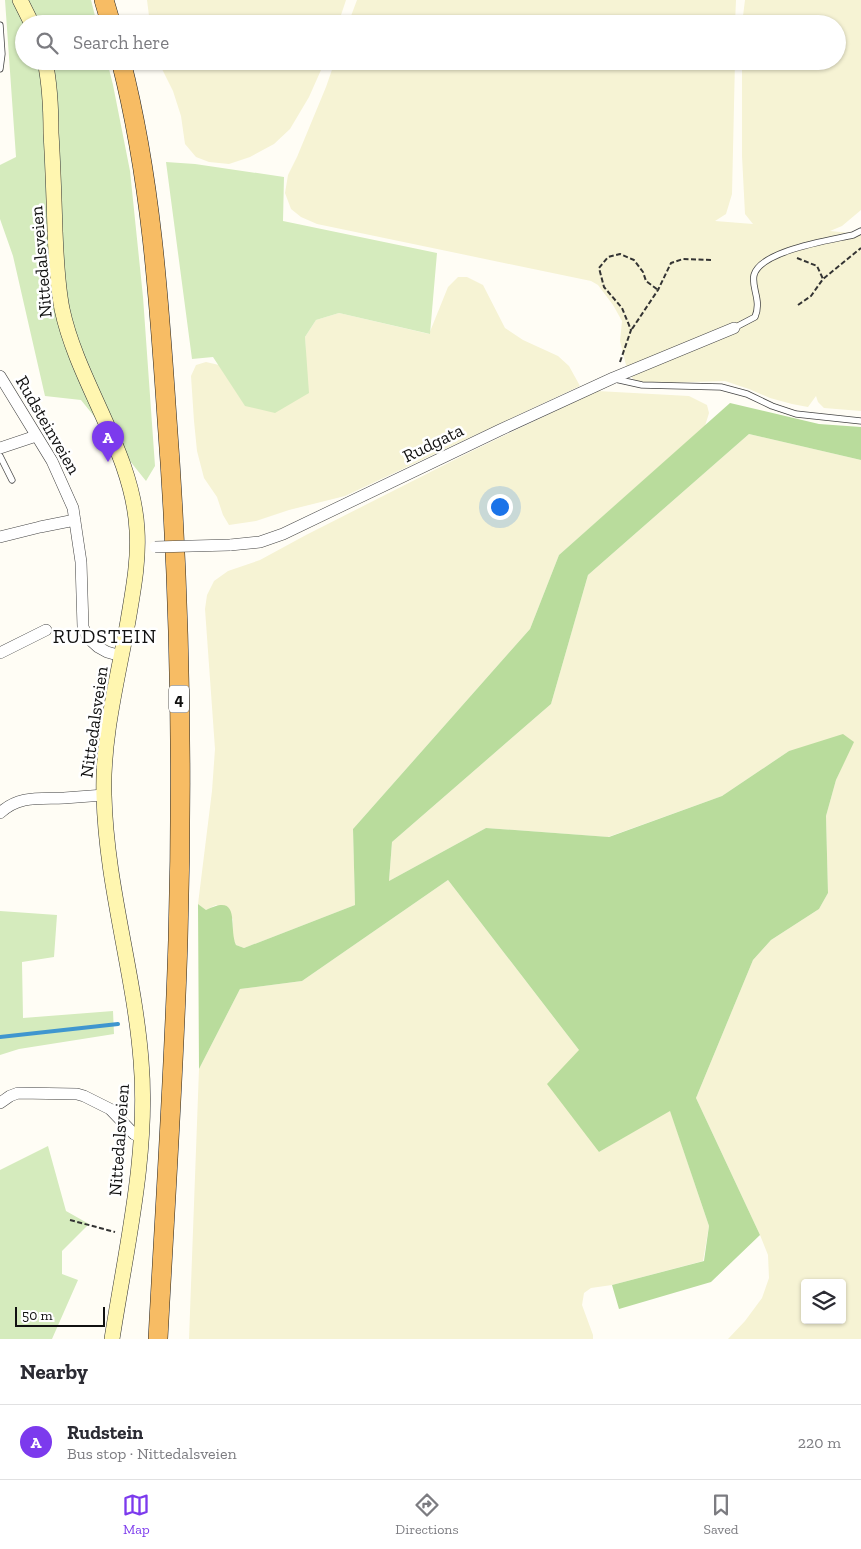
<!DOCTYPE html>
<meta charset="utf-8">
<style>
body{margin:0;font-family:"Zilla Slab",serif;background:#f7f7f7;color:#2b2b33}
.controls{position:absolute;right:15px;bottom:15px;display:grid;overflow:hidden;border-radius:5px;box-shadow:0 1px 4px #0004}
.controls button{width:45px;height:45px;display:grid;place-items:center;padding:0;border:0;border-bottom:1px solid #e1e1e2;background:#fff;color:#2b2b33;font:25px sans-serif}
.scale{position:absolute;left:15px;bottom:12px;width:90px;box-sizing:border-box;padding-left:5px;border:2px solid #111;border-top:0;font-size:14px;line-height:18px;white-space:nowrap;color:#111;-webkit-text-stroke:4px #fff;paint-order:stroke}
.you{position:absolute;left:499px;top:506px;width:18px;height:18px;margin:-12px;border:4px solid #fff;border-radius:50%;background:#1a73e8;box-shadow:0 0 0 8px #1a73e833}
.badge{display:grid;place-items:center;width:32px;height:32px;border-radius:50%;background:#7c3aed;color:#fff;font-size:16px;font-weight:700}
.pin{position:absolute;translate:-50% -41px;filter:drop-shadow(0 1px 2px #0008)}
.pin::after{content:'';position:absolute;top:26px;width:18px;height:15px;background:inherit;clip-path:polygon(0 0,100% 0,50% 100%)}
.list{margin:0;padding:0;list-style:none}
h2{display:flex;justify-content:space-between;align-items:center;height:65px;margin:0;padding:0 20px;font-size:21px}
h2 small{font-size:16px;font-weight:400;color:#7c7c81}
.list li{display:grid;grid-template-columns:32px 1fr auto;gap:15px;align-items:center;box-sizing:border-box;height:75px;padding:0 20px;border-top:1px solid #e1e1e2}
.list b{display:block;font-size:19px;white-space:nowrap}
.list p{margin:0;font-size:16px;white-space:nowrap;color:#7c7c81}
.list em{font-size:16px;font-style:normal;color:#7c7c81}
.icon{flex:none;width:28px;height:28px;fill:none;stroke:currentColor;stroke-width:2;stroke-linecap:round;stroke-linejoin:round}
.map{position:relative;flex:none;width:861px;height:1339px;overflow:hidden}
.search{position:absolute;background:#fff;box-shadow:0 1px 4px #0004;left:15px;right:15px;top:15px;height:55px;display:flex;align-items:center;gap:12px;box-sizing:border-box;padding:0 18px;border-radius:28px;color:#7c7c81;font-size:19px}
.sheet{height:140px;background:#fff}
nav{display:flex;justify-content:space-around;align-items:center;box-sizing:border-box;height:70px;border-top:1px solid #e1e1e2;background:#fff;font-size:14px;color:#7c7c81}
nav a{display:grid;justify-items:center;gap:2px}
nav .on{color:#7c3aed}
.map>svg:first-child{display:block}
.farmland{fill:#f6f3d4;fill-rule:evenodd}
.green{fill:#d5ebbd}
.forest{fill:#b9dc9c}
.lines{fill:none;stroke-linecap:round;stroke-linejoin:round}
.stream{stroke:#3f96cf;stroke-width:4}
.service-casing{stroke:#444;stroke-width:7}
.minor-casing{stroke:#444;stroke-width:12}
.secondary-casing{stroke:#333;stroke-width:16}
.trunk-casing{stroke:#222;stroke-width:20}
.path{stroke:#333;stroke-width:2;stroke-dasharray:5 2.5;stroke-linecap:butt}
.service{stroke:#fff;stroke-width:5.5}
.minor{stroke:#fff;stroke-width:11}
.secondary{stroke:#fff6b0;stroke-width:15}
.trunk{stroke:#f7bc64;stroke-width:19}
.minor-bridge-casing{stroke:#444;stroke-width:12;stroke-linecap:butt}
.minor-bridge{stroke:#fff;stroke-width:11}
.labels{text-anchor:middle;stroke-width:5;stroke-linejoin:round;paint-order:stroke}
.shield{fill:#fff;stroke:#585858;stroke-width:1}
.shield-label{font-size:16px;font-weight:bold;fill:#111}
.street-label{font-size:18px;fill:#111;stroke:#fff}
.quarter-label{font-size:20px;letter-spacing:1px;fill:#111;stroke:#fff}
</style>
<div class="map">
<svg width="861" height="1339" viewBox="0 0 861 1339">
<rect width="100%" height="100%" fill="#fffdf5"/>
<path class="farmland" d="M147,0H346L338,24H150Z
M357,0H736L735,24H348Z
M745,0H861V210L842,226L830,231L861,234V411L824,408L818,402L816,396L808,407L792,404L770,398L749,389L725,381L659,383L636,382L628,373L620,341L622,321L613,305L598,285L591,281L317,224L301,217L291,209L285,193L288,175L297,157L326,87L335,61H735L732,194L726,214L715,221L753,224L745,214L742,156V61H837V24H742Z
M158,61H325L309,97L290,129L274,144L250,157L229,164L209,162L196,157L185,144L181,116L173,91Z
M458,277H467L483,285L505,328L523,340L558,356L569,366L580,386L345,496L289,510L256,521L229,525L223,515L217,497L204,478L197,451L194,421L191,376L196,365L206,362L219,365L245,405L306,362L305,337L316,320L339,313L429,334L448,287Z
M597,391L689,396L707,405L709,413L705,426L559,555L530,629L353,829L355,905L244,948L236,945L233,938V919L216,905L206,910L198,904L212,791L215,749L205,609L207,595L214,581L228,571L260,560L306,535L466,454Z
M749,434L861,460V1339H728L745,1321L762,1298L769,1278L768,1255L760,1235L696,1098L753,960L771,940L819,909L828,893L826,816L836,780L853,742L789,751L722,796L608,837L486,828L389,881L392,842L551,704L588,575ZM805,1283H842V1320H805Z
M448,880L579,1050L599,1152L670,1110L709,1226L703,1261L612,1285L591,1288L584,1293L582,1305L593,1335V1339H189L199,1069L240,989L302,981Z"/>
<path class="green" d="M5,0H91L97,24H24V61H107L113,85L130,171L143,297L155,466L146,481L81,400L45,396L13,256L0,219V165L16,157Z
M166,162L195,164L284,177L283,221L437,253L430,334L339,313L316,320L305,337L309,393L275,413L245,406L213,357L192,359Z
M0,911L57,915L54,957L22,962L23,1018L113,1011L114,1034L19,1049L0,1055Z
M48,1146L66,1211L89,1224L62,1251V1274L78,1280L52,1339H0V1170Z"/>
<path class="forest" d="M730,403L819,424L861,427V460L749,434L588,575L551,704L392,842L389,881L486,828L609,837L722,796L789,751L843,734L854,742L836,780L826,816L828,893L819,909L771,940L753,960L696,1098L760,1235L711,1282L619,1309L612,1285L704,1261L709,1226L670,1111L599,1152L547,1084L579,1050L448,880L302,981L240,989L199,1069L198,904L206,910C242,892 228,927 236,945L244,948L355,905L353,829L530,629L559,555Z"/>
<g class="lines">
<path class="stream" d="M0,1037L118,1024"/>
<defs>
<path id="service" d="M0,25L2,54L0,69
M734,328L755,317C762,300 751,288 754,275C761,250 832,240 853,235L861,231
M615,379L642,385L721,387L747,394L772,406L796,414L861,421
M0,456L12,480"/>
<path id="minor" d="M0,376L52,461L73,508L81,562L83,627L88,638L98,647L107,652L121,656
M0,448L36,436
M0,537L40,527L75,520
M230,545L260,542L283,534L500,430L613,378L734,328
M0,653L46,630
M0,813C19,795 40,799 64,798C77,797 90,796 104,795
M0,1103L10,1096L18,1093L77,1094L84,1096L110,1109L134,1134L142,1138"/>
<path id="secondary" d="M20,0L32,24
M45,61C50,85 51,109 51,133C53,165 54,198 55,231C56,257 57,283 62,309C78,384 133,452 137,530C139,561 133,591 128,621C118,677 102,738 104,795C106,885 134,971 141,1060C149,1153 126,1248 112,1339"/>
<path id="trunk" d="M104,0L111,24
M121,61C151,178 159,299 167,419C180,592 183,766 178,940C174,1073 165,1206 158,1339"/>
</defs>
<use href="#service" class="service-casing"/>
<use href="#minor" class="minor-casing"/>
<use href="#secondary" class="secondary-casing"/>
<use href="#trunk" class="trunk-casing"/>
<path class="path" d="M797,258L817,266L823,279
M798,305L811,296L823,279L861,248
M632,329L658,290L671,263L683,259L713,260
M620,362L631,330L622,308L604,287L599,268L608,257L620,254L634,260L643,272L646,281L658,290
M70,1220L115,1232"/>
<use href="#service" class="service"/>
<use href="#minor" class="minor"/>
<use href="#secondary" class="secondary"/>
<use href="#trunk" class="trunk"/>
<defs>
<path id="minor-bridge" d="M155,547L230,545"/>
</defs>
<use href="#minor-bridge" class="minor-bridge-casing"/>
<use href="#minor-bridge" class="minor-bridge"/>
</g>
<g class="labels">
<rect class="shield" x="169" y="685.5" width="20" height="27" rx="4"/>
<g class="shield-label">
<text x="179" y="705">4</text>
</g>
<g class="street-label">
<text transform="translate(41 262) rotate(-95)" y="6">Nittedalsveien</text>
<text transform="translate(48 425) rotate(60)" y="6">Rudsteinveien</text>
<text transform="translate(433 443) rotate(-26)" y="6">Rudgata</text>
<text transform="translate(94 722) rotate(-82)" y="6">Nittedalsveien</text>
<text transform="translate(119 1140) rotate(-86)" y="6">Nittedalsveien</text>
</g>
<g class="quarter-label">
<text x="105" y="643">RUDSTEIN</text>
</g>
</g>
</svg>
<div class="controls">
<button><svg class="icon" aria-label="layers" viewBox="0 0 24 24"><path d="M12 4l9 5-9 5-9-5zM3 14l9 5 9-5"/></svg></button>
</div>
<div class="scale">50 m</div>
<div class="you"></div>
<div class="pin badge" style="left:108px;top:462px">A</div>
<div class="search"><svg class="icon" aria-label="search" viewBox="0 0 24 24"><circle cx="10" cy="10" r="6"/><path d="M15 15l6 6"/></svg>Search here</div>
</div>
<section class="sheet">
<h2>Nearby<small></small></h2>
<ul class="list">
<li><span class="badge">A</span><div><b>Rudstein</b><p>Bus stop · Nittedalsveien</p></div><em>220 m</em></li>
</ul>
</section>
<nav>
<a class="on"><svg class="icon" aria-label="map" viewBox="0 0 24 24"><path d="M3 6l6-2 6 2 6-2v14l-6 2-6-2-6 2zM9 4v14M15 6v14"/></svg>Map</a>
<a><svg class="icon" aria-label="directions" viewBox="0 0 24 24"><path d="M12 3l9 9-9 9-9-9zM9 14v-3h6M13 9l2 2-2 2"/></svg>Directions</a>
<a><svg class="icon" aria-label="saved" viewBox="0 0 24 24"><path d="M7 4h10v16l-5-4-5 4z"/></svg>Saved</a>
</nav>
